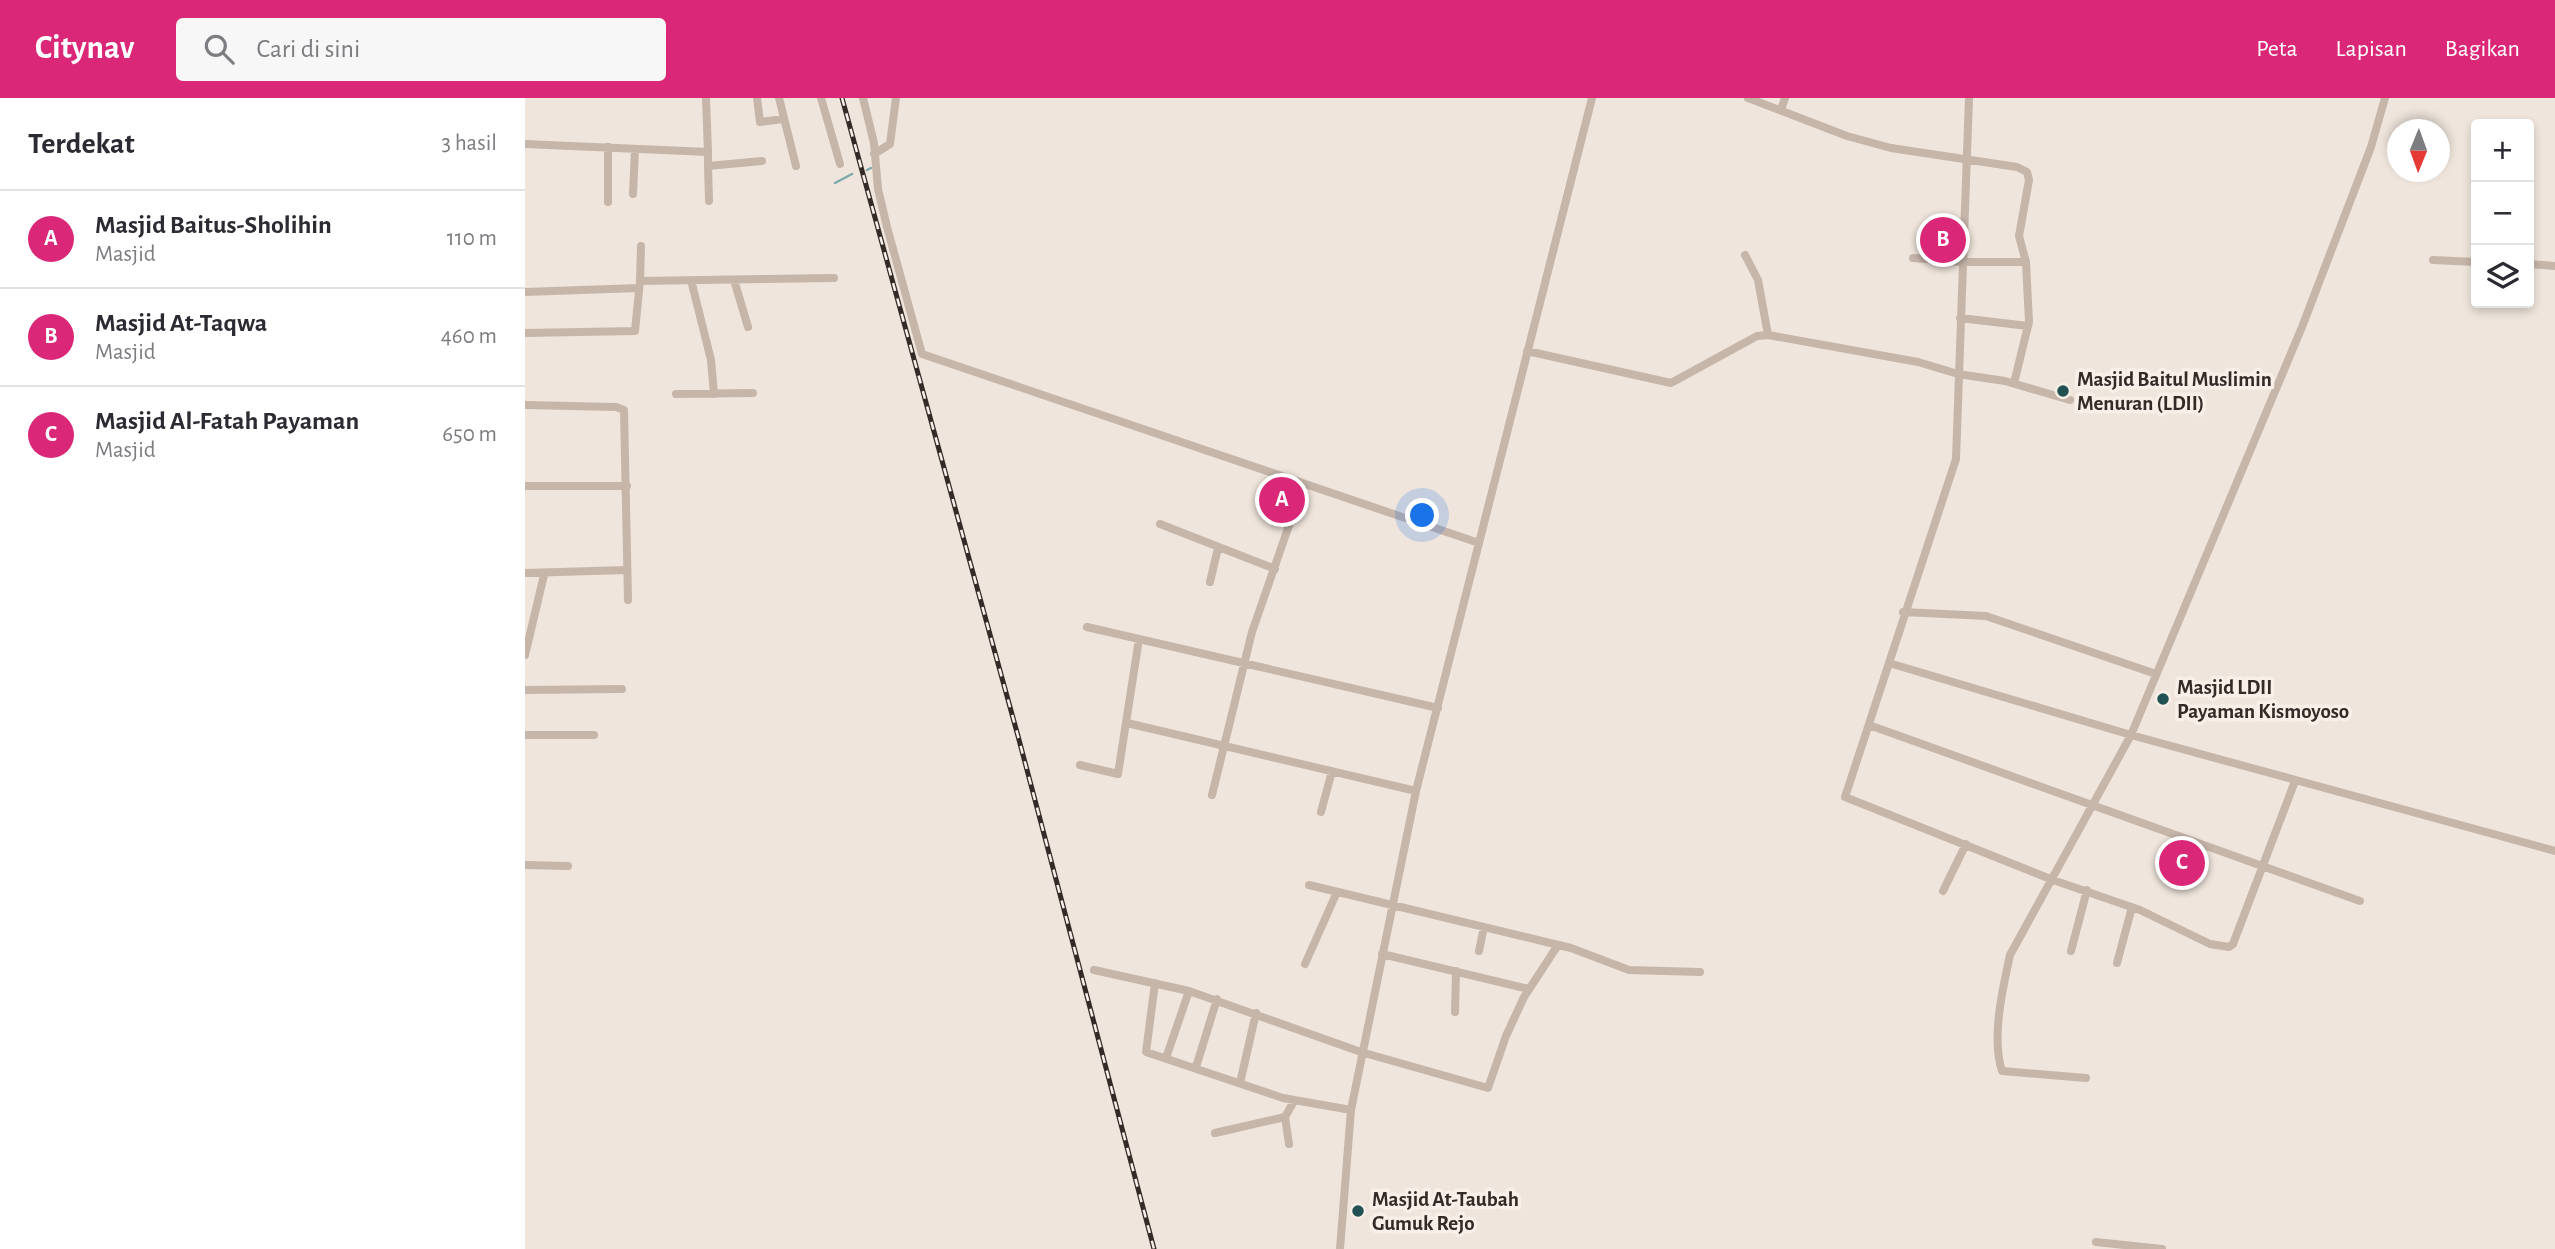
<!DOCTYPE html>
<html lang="id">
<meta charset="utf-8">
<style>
body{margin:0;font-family:"Alegreya Sans",sans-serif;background:#f7f7f7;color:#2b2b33}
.controls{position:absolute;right:21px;top:21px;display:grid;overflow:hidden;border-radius:7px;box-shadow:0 4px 10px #0003}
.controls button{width:63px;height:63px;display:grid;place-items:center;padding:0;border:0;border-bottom:2px solid #e1e1e2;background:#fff;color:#2b2b33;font:35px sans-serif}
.compass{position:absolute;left:1862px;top:21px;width:63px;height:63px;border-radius:50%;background:#fff;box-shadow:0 4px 10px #0003;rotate:181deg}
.you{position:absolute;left:898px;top:418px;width:24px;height:24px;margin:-18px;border:5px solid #fff;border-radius:50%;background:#1a73e8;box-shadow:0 0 0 10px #1a73e833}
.badge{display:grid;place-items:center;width:46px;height:46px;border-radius:50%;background:#db2777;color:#fff;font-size:23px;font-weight:700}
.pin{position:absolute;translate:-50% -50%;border:4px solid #fff;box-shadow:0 2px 7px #0006}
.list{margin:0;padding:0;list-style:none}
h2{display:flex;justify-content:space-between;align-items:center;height:91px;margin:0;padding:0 28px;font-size:30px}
h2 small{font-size:23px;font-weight:400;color:#7c7c81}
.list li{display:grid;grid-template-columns:46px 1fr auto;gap:21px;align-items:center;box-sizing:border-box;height:98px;padding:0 28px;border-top:2px solid #e1e1e2}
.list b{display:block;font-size:26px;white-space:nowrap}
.list p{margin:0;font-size:23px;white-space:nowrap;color:#7c7c81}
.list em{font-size:23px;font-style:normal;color:#7c7c81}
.icon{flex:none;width:38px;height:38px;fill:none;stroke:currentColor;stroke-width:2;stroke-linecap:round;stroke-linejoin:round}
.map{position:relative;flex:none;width:2030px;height:1151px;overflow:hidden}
header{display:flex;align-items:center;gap:42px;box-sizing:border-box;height:98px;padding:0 35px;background:#db2777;color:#fff}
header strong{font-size:33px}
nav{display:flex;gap:38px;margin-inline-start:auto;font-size:24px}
.search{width:490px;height:63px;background:#f7f7f7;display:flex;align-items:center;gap:18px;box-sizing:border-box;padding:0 24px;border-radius:7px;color:#7c7c81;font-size:26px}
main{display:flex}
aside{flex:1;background:#fff}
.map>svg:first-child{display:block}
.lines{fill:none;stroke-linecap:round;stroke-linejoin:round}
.stream{stroke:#7daaaa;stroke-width:2.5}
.street{stroke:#c6b5a9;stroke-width:8}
.rail-casing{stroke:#342b28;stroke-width:5}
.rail{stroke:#f8f0e8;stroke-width:2.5;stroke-dasharray:8;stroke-linecap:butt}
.poi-dot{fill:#215152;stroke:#f8f0e8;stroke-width:2.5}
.labels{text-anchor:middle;stroke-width:7;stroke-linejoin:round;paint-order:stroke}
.poi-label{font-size:21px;font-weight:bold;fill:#342b28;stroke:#f8f0e8;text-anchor:start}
</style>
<header>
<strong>Citynav</strong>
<div class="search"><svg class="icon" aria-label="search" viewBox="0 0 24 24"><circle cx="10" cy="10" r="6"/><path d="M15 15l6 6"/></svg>Cari di sini</div>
<nav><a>Peta</a><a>Lapisan</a><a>Bagikan</a></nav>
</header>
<main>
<aside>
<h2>Terdekat<small>3 hasil</small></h2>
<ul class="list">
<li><span class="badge">A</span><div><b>Masjid Baitus-Sholihin</b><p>Masjid</p></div><em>110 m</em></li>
<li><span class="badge">B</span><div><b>Masjid At-Taqwa</b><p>Masjid</p></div><em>460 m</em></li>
<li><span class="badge">C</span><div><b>Masjid Al-Fatah Payaman</b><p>Masjid</p></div><em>650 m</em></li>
</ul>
</aside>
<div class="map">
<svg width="2030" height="1151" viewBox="0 0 2030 1151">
<rect width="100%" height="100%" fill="#efe5dc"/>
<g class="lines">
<path class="stream" d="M342,72L346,70
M310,85L327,76"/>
<path class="street" d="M232,0L235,24L259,21
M254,0L271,68
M296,0L315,66
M338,0L349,45L353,91L362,129L397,256L954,445
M1223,0L1322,38L1366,50L1492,69L1502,74L1504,82L1494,138L1501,164L1504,224L1489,285
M1444,0L1431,361L1320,699L1528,782L1615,812L1685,846L1704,849L1708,846L1770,683
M1256,12L1260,0
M0,46L183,54L181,0
M183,54V68L237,63
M349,56L365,46L371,0
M183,68L184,103
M108,96L110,51
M83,104V49
M1220,157L1233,182L1243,237L1393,264L1433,276L1480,283L1545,302
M1388,160L1436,164H1501
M1908,162L1951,164
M2004,166L2030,168
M166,182L186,262L189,296
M209,182L223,229
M115,183L116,148
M0,194L113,190
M1435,220L1503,228
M0,235L110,233L115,183L309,180
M1002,253L1146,285L1232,238L1243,237
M151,296L228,295
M0,307L91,309L99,312L103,502
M0,388H102
M635,426L750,471
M0,475L102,472
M685,484L693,450
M1378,514L1461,518L1631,576
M562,529L913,610
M0,557L19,477
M1364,565L1606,637L2030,753
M0,592L97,591
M602,625L891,693
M1344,627L1835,803
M0,637H69
M555,667L593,676L614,541
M687,697L727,534L778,387
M796,714L807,673
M0,767L43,768
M784,787L1046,850L1104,872L1175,874
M1418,793L1441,746
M954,853L959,829
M1546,853L1562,792
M857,856L1004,891
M1592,865L1607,809
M780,866L812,794
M569,872L664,893L836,954L963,990L981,938L999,899L1033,847
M630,885L621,954L758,1000L826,1012
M930,914L931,873
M641,960L664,893
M671,969L692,901
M1561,980L1477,973C1466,940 1478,889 1485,857L1606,637L1777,229L1846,49L1860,0
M715,985L731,915
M760,1019L764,1046
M690,1035L760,1019L769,1003
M1571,1144L1637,1151
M815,1151L826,1012L891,693L1067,0"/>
<defs>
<path id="rail" d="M317,0L493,638L629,1151"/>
</defs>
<use href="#rail" class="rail-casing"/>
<use href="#rail" class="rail"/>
</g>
<g class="poi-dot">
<circle cx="1538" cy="293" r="7"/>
<circle cx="1638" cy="601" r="7"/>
<circle cx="833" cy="1113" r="7"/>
</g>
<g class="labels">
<g class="poi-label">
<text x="1552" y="288">Masjid Baitul Muslimin<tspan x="1552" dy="24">Menuran (LDII)</tspan></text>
<text x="1652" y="596">Masjid LDII<tspan x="1652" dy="24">Payaman Kismoyoso</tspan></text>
<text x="847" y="1108">Masjid At-Taubah<tspan x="847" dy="24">Gumuk Rejo</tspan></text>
</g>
</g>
</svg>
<div class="controls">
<button>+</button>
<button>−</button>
<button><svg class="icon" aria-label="layers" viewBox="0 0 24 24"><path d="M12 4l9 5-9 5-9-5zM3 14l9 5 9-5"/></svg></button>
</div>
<svg class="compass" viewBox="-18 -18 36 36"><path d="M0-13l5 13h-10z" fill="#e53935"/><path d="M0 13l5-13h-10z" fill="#7c7c81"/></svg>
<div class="you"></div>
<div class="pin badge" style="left:757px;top:402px">A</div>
<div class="pin badge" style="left:1418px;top:142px">B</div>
<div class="pin badge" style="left:1657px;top:765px">C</div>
</div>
</main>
